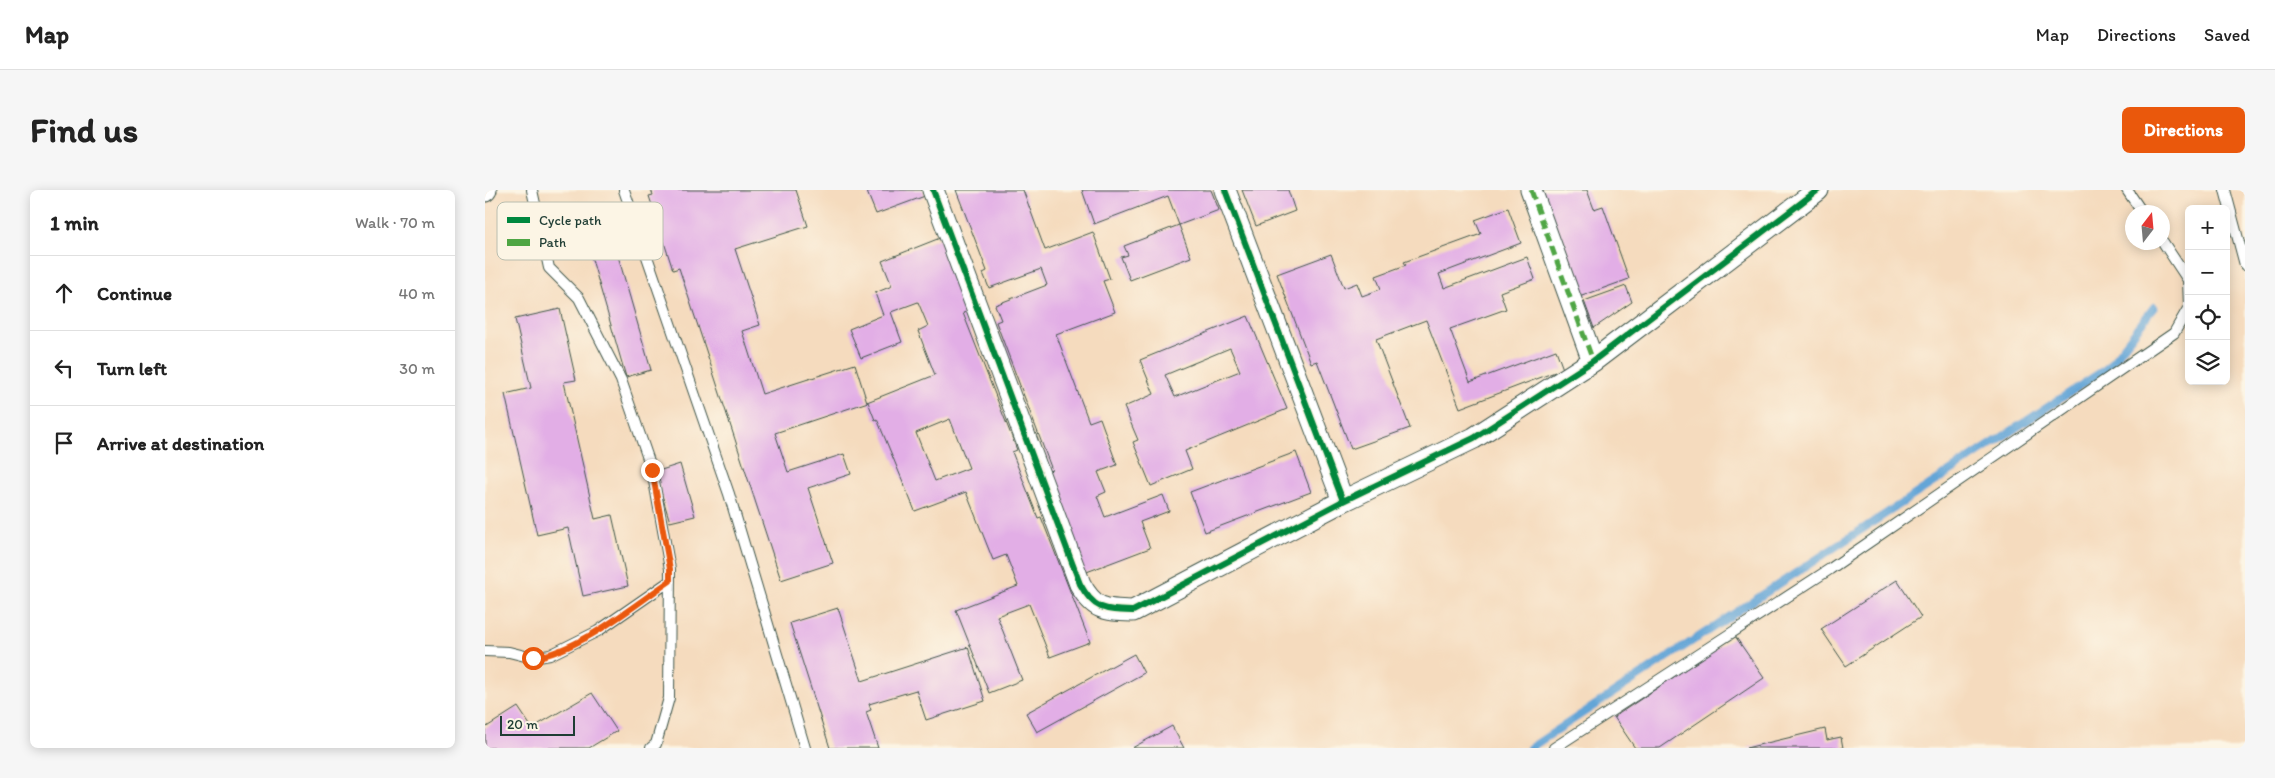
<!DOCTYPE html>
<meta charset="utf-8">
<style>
body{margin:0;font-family:Itim,sans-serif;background:#f6f6f6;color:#222}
.controls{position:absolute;right:15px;top:15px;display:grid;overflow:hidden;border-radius:8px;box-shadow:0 2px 12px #0003}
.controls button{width:45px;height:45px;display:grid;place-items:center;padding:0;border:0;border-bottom:1px solid #e0e0e0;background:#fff;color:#222;font:25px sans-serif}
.compass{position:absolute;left:1640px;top:15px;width:45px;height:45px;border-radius:50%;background:#fff;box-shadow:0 2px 12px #0003;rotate:16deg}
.scale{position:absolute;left:15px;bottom:12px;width:75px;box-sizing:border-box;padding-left:5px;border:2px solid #1f3d34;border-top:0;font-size:14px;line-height:18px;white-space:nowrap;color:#1f3d34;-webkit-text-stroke:4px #fcf5e5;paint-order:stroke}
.stop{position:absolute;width:15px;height:15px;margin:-11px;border:4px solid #ea580c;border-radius:50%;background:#fff}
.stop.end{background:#ea580c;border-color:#fff;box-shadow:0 1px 5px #0008}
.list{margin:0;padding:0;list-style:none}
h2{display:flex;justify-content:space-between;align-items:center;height:65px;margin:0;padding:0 20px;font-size:21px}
h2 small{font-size:16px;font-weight:400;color:#767676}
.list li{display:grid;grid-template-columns:32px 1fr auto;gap:15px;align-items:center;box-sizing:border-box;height:75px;padding:0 20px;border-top:1px solid #e0e0e0}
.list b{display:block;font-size:19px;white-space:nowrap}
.list em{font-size:16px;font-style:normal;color:#767676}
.icon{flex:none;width:28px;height:28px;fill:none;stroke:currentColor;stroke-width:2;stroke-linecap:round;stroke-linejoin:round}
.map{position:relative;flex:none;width:1760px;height:558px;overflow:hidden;border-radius:8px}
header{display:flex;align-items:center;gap:30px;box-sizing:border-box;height:70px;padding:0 25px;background:#fff;border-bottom:1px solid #e0e0e0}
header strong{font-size:24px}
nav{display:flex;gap:28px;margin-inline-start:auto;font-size:18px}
.intro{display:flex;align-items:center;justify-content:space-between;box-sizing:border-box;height:120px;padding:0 30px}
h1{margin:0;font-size:35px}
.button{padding:12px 22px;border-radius:8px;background:#ea580c;color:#fff;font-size:18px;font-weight:700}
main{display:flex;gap:30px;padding:0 30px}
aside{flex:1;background:#fff;border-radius:8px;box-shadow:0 2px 12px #0003}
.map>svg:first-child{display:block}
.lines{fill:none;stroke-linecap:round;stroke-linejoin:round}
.stream{stroke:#63a5d7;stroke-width:8}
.building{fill:#e2aee6;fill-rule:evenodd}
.service-casing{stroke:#3f5549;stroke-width:12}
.minor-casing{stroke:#3f5549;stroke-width:23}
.service{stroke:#fff;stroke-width:10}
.minor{stroke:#fff;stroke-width:21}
.quiet{stroke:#4fa644;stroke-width:5;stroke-dasharray:10 5;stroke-linecap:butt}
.cycleway-casing{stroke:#fcf5e5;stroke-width:9}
.cycleway{stroke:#00873e;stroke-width:6}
.route{stroke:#ea580c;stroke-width:6}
.key{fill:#fcf5e5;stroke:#babeb0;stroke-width:1}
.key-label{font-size:14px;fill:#1f3d34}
</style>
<header>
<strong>Map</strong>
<nav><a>Map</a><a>Directions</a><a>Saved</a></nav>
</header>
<div class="intro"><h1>Find us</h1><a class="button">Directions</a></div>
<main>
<aside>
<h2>1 min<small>Walk · 70 m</small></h2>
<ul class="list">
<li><svg class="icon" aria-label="ahead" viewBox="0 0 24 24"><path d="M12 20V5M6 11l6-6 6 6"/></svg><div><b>Continue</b></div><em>40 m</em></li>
<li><svg class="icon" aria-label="left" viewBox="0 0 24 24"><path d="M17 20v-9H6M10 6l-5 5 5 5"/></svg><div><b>Turn left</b></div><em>30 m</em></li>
<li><svg class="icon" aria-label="arrive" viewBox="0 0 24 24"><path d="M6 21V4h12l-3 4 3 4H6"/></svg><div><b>Arrive at destination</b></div></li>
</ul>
</aside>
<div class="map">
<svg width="1760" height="558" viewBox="0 0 1760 558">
<rect width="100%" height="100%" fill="#fcf5e5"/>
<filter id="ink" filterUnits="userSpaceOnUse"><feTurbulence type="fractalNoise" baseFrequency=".02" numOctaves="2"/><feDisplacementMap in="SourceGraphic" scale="10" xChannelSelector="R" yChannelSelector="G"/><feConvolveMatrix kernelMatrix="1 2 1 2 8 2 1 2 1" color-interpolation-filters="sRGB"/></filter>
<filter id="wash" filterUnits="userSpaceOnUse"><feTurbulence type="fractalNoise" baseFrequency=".0096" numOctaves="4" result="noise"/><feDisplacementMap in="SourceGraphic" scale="20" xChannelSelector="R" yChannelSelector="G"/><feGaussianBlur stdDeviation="1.12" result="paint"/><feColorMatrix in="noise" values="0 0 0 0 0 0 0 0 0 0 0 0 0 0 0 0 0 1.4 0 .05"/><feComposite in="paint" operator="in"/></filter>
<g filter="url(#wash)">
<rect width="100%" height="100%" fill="#f5dbbe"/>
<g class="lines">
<path class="stream" d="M1045,558L1622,178L1669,117"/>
</g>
<g id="blocks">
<path class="building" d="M166,0H311L323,36L250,59L275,135L257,141L277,204L370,174L382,212L450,185L433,141L443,136L433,112L406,122L417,152L376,168L364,139L398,125L390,103L407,96L397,71L455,48L483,121L478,123L532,260L527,262L553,328L556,327L605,452L565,467L544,414L512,426L537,490L504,503L471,420L533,396L521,365L508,370L481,302L430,321L392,229L390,230L383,212L290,243L303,282L359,264L366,284L323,298L348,373L296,390L194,78L188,80L164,6L168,5ZM465,229L484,278L450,291L431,243Z
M388,0H438L440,6L391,24L382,2Z
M471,0H538L560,60L608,42L625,89L618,91L630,122L571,144L604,232L615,228L632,275L613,282L621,302L612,306L620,327L678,305L684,321L655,332L665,358L599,383L561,282L567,280L511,132L516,130L510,115L562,95L556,79L504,98L498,83L502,81Z
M597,0H726L734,20L694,35L683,6L609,34Z
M757,0H803L810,21L771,36Z
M1055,0H1102L1109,19L1118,16L1144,89L1094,107Z
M1023,18L1036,53L954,84L959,98L1042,67L1050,89L1015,102L1021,119L965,139L985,192L1071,160L1078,179L975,218L941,130L891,149L925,238L866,259L832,171L826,173L792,84L846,64L859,98L872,93L877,106L896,99L891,86L921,75L919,72L996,44L990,30Z
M694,35L706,67L645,90L636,67L643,65L639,56Z
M129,52L166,180L141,187L104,59Z
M1141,96L1147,112L1109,138L1099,111Z
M75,119L91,190L79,192L110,329L127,325L143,396L98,406L83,338L52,345L20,204L46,198L30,129Z
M763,126L802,219L700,261L707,279L666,296L648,252L653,250L639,217L669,204L655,170ZM745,158L755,181L690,207L680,185Z
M811,262L826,302L720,342L705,302Z
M195,274L210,326L185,332L170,282Z
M1412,390L1436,427L1361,476L1336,439Z
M353,418L377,491L483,457L500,511L441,530L431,500L384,514L386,520L381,522L393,558H345L305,433Z
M1250,446L1279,488L1175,558H1150L1129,527Z
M649,464L659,483L552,542L541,523Z
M107,503L132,541L104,558H0V538L33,517L47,538Z
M687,536L699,558H647Z
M1340,539L1342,550L1356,547L1358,558H1261Z"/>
</g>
</g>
<g filter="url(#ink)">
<use href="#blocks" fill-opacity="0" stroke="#3f5549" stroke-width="1"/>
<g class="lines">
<defs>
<path id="service" d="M47,0L64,78L94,108L136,190L167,280L185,379L184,508L171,554L166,558
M139,0L244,304L320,558
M1642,0L1657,22
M1740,0L1760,75
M0,461L24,462L48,468L65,465L113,441L185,391
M1069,558L1345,379L1689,143L1704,117L1703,90L1678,52"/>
<path id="minor" d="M448,0L595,394C609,420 619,420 648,421L858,311L989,248L1108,171L1333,0
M740,0L858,311
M1046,0L1108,171
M0,1L1,0"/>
</defs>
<use href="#service" class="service-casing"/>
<use href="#minor" class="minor-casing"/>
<use href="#service" class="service"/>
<use href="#minor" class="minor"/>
<path class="quiet" d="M1046,0L1108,171"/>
<defs>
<path id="cycleway" d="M448,0L595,394C609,420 619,420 648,421L858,311L989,248L1108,171L1333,0
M740,0L858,311"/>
</defs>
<use href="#cycleway" class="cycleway-casing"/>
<use href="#cycleway" class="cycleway"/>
</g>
</g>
<g class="lines" filter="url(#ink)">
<path class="route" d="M48,468C96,460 145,418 185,391V379L167,280"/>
</g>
<rect x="12" y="12" width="166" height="58" rx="8" class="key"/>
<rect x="22" y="27" width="23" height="6" fill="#00873e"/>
<rect x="22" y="49" width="23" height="7" fill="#4fa644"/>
<g class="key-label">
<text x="54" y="35">Cycle path</text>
<text x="54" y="57">Path</text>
</g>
</svg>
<div class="controls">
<button>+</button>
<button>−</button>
<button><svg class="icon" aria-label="locate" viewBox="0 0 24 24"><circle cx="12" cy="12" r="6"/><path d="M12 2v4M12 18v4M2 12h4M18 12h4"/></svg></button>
<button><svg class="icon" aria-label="layers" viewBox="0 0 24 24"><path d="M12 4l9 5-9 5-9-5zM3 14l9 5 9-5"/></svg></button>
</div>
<svg class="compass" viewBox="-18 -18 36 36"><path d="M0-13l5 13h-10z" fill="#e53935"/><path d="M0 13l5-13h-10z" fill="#767676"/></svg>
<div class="scale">20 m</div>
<div class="stop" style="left:48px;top:468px"></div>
<div class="stop end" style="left:167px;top:280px"></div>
</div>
</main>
